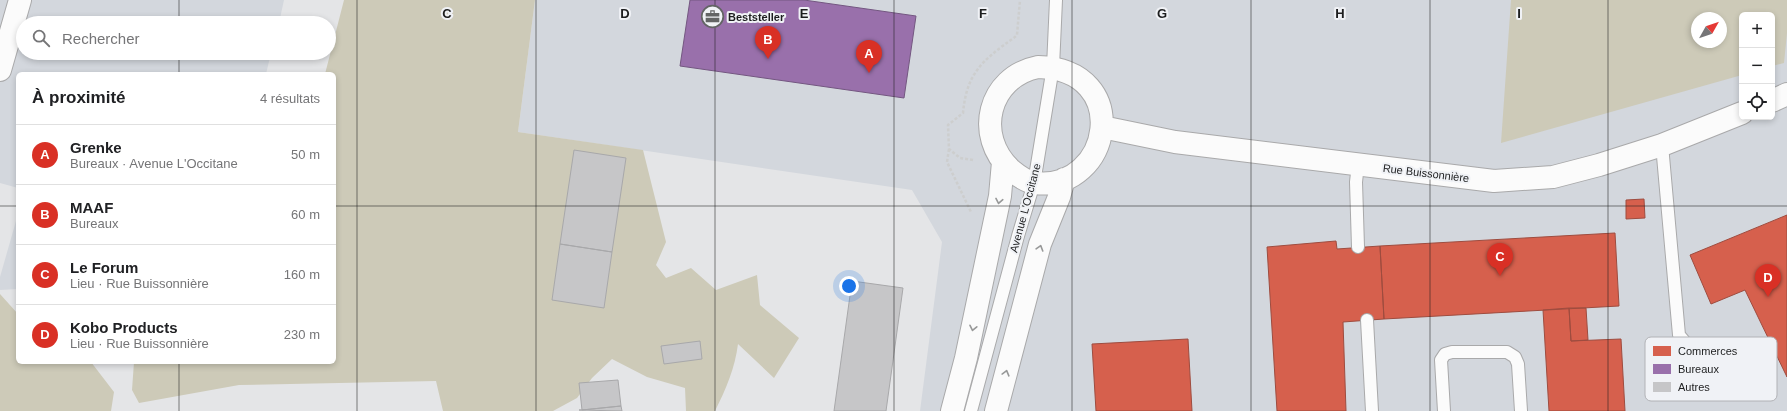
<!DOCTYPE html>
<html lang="fr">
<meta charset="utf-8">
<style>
body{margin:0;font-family:Arial,sans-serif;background:#f2f2f2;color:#202124}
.controls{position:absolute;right:12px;top:12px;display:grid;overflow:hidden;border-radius:6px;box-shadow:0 2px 6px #0003}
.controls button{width:36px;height:36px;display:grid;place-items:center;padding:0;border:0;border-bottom:1px solid #e0e0e0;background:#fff;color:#202124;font:20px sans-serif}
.compass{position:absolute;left:1691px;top:12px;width:36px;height:36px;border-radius:50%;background:#fff;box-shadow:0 2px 6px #0003;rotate:50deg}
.you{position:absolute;left:849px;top:286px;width:14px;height:14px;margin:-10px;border:3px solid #fff;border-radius:50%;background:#1a73e8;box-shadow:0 0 0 6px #1a73e833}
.badge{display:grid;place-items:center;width:26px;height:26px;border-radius:50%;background:#d93025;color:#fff;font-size:13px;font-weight:700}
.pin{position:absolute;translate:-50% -33px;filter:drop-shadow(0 1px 2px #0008)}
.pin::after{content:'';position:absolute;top:21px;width:14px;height:12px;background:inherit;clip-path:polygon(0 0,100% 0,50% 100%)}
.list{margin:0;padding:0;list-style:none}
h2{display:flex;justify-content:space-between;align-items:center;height:52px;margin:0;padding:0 16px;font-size:17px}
h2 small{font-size:13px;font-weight:400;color:#757577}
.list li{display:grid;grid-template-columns:26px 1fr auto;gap:12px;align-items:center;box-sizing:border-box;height:60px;padding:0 16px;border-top:1px solid #e0e0e0}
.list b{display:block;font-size:15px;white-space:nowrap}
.list p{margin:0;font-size:13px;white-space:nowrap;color:#757577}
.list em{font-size:13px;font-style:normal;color:#757577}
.icon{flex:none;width:22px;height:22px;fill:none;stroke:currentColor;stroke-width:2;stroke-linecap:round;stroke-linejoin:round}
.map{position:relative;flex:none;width:1787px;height:411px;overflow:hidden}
.search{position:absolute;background:#fff;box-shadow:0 2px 6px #0003;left:16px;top:16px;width:320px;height:44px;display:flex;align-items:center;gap:10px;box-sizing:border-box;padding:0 14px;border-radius:22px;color:#757577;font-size:15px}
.panel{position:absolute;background:#fff;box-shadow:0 2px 6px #0003;left:16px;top:72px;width:320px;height:292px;border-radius:6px}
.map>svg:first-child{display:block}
.built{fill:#d3d7dd;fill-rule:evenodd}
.green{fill:#cdcab8;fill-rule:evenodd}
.shops{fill:#d6604d;stroke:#9e4c3f}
.offices{fill:#9970ab;stroke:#745781}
.building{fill:#c6c6c8;stroke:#a8a8aa}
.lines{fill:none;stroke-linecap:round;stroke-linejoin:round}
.service-casing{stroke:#a9a9aa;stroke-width:14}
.minor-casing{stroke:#a9a9aa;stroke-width:24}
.path{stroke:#cdcece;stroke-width:2.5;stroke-dasharray:3 2;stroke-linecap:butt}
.service{stroke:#fbfbfb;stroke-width:12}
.minor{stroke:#fbfbfb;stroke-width:22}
.oneway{stroke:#979898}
.grid{fill:none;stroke:#1d1e1f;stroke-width:1;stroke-opacity:0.55}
.labels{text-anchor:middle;stroke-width:4;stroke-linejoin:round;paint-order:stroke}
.poi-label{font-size:11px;font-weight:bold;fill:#1d1e1f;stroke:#f0f2f6;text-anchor:start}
.street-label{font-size:11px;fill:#1d1e1f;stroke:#f0f2f6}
.key{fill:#f0f2f6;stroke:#b1b2b6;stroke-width:1}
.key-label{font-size:11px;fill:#1d1e1f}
.grid-label{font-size:13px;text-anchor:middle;font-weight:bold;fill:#1d1e1f;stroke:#f0f2f6;stroke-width:4;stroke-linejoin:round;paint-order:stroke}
</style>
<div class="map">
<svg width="1787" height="411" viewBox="0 0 1787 411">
<rect width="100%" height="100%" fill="#e4e5e7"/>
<path class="built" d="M0,0H284L279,23H23V53H271L266,74H18V188L0,183Z
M535,0H1787V411H920L942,242L912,190L518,132ZM1742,15H1772V117H1742ZM1697,18H1721V42H1697Z
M18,214V289L0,290V277Z"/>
<path class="green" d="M344,0H535L518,132L643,150L666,242L656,265L666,278L691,268L716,290L757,275L760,305L799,338L774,378L738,344C735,368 726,389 715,411H686L685,388L647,377L612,359L592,378L577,398L553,411H443L436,381L239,385L139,403L132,390L134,362H334V74H325Z
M1511,0H1787V33L1784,63L1772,66V15H1742V75L1501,143ZM1697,18H1721V42H1697Z
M0,294L18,314V362H91L114,392L111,411H0Z"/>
<path class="shops" d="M1644,199L1645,218L1626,219V200Z
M1787,215V377L1745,290L1711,304L1690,255Z
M1615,233L1619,306L1384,319L1380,246Z
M1336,241L1337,249L1380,246L1384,319L1343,322L1346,411H1277L1267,247Z
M1569,308L1571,341L1621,339L1625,411H1549L1543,310Z
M1569,308H1586L1588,340L1571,341Z
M1188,339L1192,411H1096L1092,344Z"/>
<path class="offices" d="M690,0H804L916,16L904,98L680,66Z"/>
<path class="building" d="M574,150L626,158L612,252L560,244Z
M560,244L612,252L604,308L552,300Z
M852,281L903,288L886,411H834Z
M700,341L702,359L664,364L661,346Z
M618,380L621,406L582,410L579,383Z
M621,406L622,411L579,410H582Z"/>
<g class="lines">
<defs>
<path id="service" d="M1662,145L1679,335L1700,360
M1358,247L1356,182L1358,164
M1367,320L1372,411
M971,411L1018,236L1034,183L1053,67L1056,0
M1444,411L1441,360L1445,354L1452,352H1507L1515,357L1518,364L1521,411"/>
<path id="minor" d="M1038,67C1134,69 1112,192 1035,183C1027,182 1017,175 1011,170C974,136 988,77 1038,67Z
M0,70L20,0
M1772,101L1787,94
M1102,127L1175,142L1494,181L1553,177L1599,165L1662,145L1742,113
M952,411L966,358L1000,196L1003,162
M996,411L1040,244L1059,197L1064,179"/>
</defs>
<use href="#service" class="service-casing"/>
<use href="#minor" class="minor-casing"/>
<path class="path" d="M949,149L947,162L971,212
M973,160L960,158L949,149L948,125L963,113C966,82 975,67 1000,48C1006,43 1012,40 1017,35L1020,0"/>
<use href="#service" class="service"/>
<use href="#minor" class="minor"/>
</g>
<defs><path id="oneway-chevron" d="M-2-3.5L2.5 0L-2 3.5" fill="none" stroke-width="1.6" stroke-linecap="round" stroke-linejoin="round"/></defs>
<g class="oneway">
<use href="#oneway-chevron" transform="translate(999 201) rotate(101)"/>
<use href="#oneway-chevron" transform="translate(1040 248) rotate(-73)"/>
<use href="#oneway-chevron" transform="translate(973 328) rotate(102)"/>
<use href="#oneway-chevron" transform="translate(1006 373) rotate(-75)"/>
</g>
<path class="grid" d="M179,0V23M357,0V411M536,0V411M715,0V411M894,0V411M1072,0V411M1251,0V411M1430,0V411M1608,0V411M179,53V74M0,206H18M334,206H1787M179,362V411"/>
<defs>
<symbol id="office-ring" viewBox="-11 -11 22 22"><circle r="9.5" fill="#f0f2f6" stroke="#636465" stroke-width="1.5"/><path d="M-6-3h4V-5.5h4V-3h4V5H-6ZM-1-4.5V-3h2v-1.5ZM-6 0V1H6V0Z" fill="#636465"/></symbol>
</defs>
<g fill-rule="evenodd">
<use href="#office-ring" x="700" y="4" width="25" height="25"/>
</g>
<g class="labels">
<g class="poi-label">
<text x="728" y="21">Beststeller</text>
</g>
<g class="street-label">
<text transform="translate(1426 173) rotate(7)" y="4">Rue Buissonnière</text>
<text transform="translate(1025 208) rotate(-75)" y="4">Avenue L'Occitane</text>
</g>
</g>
<rect x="1645" y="337" width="132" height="64" rx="6" class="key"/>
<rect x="1653" y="346" width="18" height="10" fill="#d6604d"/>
<rect x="1653" y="364" width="18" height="10" fill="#9970ab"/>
<rect x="1653" y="382" width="18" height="10" fill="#c6c6c8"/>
<g class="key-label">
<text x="1678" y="355">Commerces</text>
<text x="1678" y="373">Bureaux</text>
<text x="1678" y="391">Autres</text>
</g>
<g class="grid-label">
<text x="447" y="18">C</text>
<text x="625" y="18">D</text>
<text x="804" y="18">E</text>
<text x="983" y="18">F</text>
<text x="1162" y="18">G</text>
<text x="1340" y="18">H</text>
<text x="1519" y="18">I</text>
</g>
</svg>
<div class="controls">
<button>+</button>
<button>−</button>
<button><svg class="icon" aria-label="locate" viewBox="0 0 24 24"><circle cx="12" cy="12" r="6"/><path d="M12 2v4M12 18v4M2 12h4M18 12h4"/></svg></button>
</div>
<svg class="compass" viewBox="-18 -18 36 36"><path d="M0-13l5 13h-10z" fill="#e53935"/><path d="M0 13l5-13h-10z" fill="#757577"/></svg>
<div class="you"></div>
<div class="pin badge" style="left:869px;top:73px">A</div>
<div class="pin badge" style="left:768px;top:59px">B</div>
<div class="pin badge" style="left:1500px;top:276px">C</div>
<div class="pin badge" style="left:1768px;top:297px">D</div>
<div class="search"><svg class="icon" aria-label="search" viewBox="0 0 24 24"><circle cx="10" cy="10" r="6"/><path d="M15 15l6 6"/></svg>Rechercher</div>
<section class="panel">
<h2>À proximité<small>4 résultats</small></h2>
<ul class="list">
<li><span class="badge">A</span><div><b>Grenke</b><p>Bureaux · Avenue L'Occitane</p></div><em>50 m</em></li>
<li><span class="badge">B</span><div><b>MAAF</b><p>Bureaux</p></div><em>60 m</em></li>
<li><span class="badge">C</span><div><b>Le Forum</b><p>Lieu · Rue Buissonnière</p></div><em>160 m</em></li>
<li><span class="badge">D</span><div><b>Kobo Products</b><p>Lieu · Rue Buissonnière</p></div><em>230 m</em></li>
</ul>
</section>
</div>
